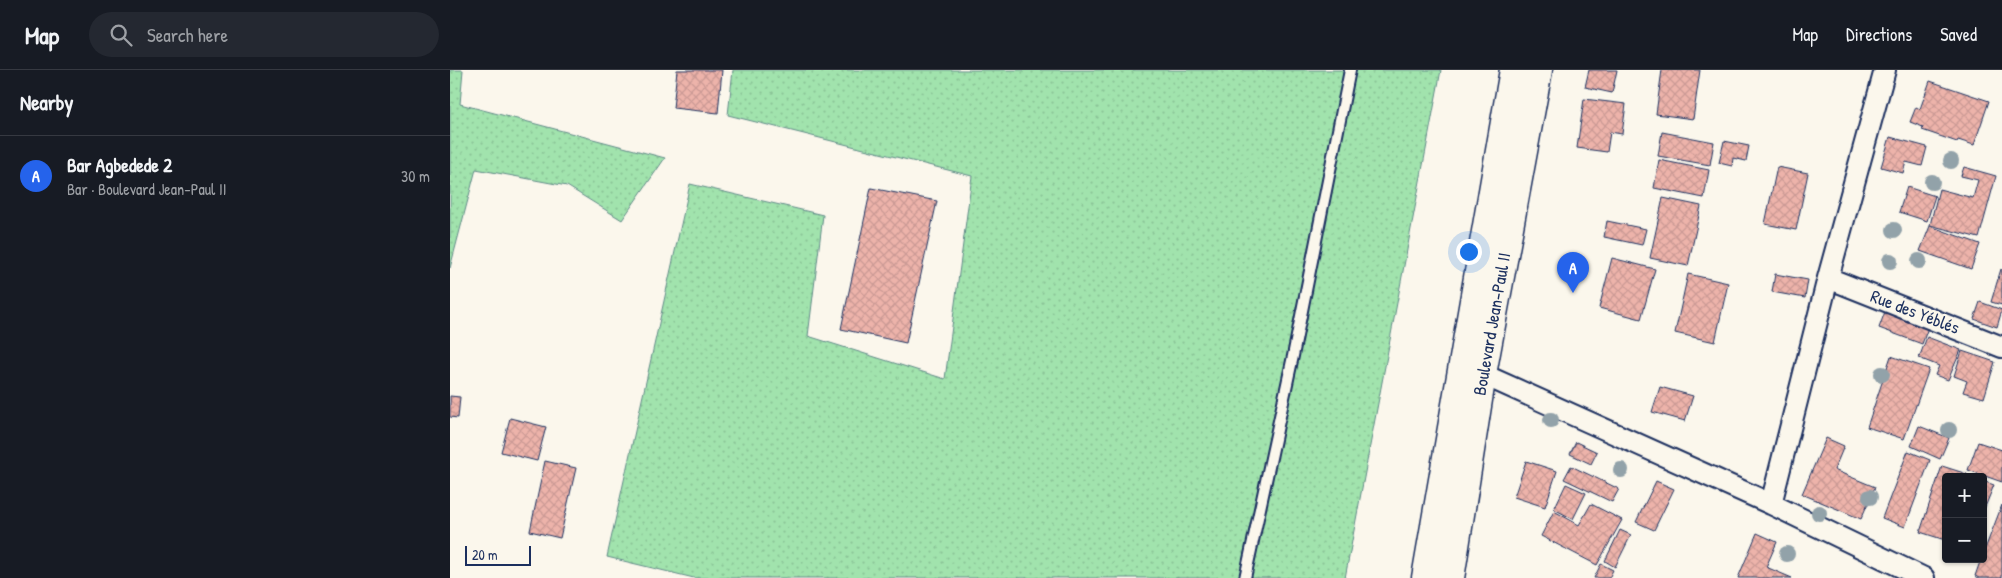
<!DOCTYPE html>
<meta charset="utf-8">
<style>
body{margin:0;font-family:"Patrick Hand",sans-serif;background:#242831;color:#f1f3f6}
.controls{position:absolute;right:15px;bottom:15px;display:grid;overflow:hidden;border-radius:5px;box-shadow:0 1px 4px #0004}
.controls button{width:45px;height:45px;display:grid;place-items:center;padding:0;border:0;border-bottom:1px solid #363941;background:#171b24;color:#f1f3f6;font:25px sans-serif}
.scale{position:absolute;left:15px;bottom:12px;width:66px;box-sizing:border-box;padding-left:5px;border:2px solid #1b2f5e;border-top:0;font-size:14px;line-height:18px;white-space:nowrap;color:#1b2f5e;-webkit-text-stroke:4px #fbf7ec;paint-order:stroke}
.you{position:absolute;left:1018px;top:181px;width:18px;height:18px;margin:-12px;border:4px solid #fff;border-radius:50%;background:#1a73e8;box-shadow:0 0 0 8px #1a73e833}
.badge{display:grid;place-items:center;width:32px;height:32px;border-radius:50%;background:#2563eb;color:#fff;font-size:16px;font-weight:700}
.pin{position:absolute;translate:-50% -41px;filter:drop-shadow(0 1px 2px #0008)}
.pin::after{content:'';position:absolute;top:26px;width:18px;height:15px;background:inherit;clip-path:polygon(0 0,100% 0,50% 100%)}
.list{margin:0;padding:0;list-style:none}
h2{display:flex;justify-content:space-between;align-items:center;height:65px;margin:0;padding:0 20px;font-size:21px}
h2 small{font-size:16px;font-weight:400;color:#9ea1a6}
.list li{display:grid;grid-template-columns:32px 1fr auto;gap:15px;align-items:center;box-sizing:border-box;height:80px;padding:0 20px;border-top:1px solid #363941}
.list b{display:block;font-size:19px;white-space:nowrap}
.list p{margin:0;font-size:16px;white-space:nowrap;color:#9ea1a6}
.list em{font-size:16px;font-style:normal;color:#9ea1a6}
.icon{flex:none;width:28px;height:28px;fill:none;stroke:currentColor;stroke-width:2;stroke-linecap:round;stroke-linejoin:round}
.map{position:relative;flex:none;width:1552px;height:508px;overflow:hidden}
header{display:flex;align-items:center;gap:30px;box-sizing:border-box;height:70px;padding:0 25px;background:#171b24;border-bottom:1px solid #363941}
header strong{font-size:24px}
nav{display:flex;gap:28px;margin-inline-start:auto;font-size:18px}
.search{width:350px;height:45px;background:#242831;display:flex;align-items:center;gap:12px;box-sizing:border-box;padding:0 18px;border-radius:28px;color:#9ea1a6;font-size:19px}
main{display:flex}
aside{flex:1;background:#171b24}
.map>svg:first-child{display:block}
.grass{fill:url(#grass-dots);stroke:#5e8986}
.building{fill:url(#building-cross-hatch);stroke:#1b2f5e}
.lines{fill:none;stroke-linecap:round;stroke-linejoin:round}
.lane-casing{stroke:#1b2f5e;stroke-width:14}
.street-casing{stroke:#1b2f5e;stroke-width:24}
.secondary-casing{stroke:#1b2f5e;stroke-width:31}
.lane{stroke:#fbf7ec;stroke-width:10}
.street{stroke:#fbf7ec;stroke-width:20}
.secondary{stroke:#fbf7ec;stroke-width:28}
.tree{fill:#92a2a9}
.labels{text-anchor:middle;stroke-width:4.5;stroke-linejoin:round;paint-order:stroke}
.street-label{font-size:18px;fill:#1b2f5e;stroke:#fbf7ec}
</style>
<header>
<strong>Map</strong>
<div class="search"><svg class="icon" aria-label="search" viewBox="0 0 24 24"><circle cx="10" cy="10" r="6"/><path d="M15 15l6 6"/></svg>Search here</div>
<nav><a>Map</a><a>Directions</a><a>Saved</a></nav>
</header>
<main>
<aside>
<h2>Nearby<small></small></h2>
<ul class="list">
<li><span class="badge">A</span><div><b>Bar Agbedede 2</b><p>Bar · Boulevard Jean-Paul II</p></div><em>30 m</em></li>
</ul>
</aside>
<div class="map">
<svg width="1552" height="508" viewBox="0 0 1552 508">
<defs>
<pattern id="grass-dots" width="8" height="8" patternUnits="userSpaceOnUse" patternTransform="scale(1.25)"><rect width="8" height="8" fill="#a1e3ad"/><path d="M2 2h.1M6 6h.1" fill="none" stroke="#8ac397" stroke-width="1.8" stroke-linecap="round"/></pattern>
<pattern id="building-cross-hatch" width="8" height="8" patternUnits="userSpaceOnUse" patternTransform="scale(1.25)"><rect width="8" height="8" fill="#edb3aa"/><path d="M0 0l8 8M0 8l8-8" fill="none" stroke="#cb9a95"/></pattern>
</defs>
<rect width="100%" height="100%" fill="#fbf7ec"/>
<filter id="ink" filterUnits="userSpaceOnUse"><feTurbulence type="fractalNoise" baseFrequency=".02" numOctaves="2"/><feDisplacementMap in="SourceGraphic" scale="10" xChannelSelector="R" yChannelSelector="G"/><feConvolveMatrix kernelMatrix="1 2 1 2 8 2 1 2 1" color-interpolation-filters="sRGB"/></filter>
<g filter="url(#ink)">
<path class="grass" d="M0,0H13L10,34L215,88L172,150L117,116L26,99L0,198Z
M283,0H991L895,508H244L157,487L240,114L373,145L358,266L495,309L522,106L278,45Z"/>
<path class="building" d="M227,0H272L268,43L223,38Z
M1139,0H1167L1162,23L1135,17Z
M1212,0H1250L1243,49L1206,44Z
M1480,11L1539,31L1524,75L1508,70L1507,72L1472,60L1473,57L1460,52L1466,37L1470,39Z
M1134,29L1176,34L1172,64L1160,62L1157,82L1127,78Z
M1212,62L1264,72L1260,95L1208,86Z
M1440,67L1477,77L1472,96L1456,92L1453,103L1431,97Z
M1274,71L1299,76L1296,91L1283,88L1282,96L1269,93Z
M1209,90L1259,100L1254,128L1204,118Z
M1327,97L1358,103L1346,160L1315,154Z
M1514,97L1546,106L1529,168L1480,155L1489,119L1523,128L1528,110L1511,106Z
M1457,117L1485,126L1477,151L1449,142Z
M421,118L487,131L456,273L391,259Z
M1213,128L1251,136L1238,196L1200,188Z
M1157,151L1196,159L1192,175L1154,167Z
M1480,156L1530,174L1521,199L1470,181Z
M1162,188L1205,199L1191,249L1149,238Z
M1551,199L1552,200V235L1541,232Z
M1238,204L1278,213L1265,272L1225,263Z
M1325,204L1358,210L1355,228L1322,222Z
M1530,232L1552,240L1547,257L1524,249Z
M1437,236L1480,252L1472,274L1429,258Z
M1477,267L1511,280L1498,310L1485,305L1489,296L1469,288Z
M1512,281L1545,292L1534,328L1513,322L1517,311L1504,306Z
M1441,286L1479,299L1454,369L1417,357Z
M1210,317L1243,326L1235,351L1202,342Z
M0,326L10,327L8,348L0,347Z
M60,348L96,357L87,391L51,382Z
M1469,356L1499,368L1490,389L1461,376Z
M1376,368L1394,376L1384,400L1425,417L1411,449L1352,424Z
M1126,372L1147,382L1141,394L1120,384Z
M1528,372L1552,380V412L1518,400Z
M1458,381L1480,390L1455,457L1432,448Z
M95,391L126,398L110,468L80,461Z
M1076,391L1107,401L1095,437L1064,427Z
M1121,396L1169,419L1162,432L1114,409Z
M1492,396L1517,404L1516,407H1496L1495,470L1470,462Z
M1206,411L1224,419L1204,460L1186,452Z
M1533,411L1544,415L1533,442Z
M1116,414L1136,423L1123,449L1104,439Z
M1141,434L1172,450L1147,495L1091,466L1104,441L1129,455Z
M1552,435V508H1529L1525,506L1531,489H1533V484Z
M1170,460L1181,465L1165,497L1155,491Z
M1307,463L1327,472L1316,497L1342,508H1288Z
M1151,494L1163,500L1159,508H1144Z"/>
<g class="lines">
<defs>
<path id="lane" d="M795,508L843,286L900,0"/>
<path id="street" d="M1378,208L1552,277
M1032,304L1321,434L1474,508
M1321,434L1378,208L1435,0"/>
<path id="secondary" d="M976,508L1064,0
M1000,508L1032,304L1088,0"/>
</defs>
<use href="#lane" class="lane-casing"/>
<use href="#street" class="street-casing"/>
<use href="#secondary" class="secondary-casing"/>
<use href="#lane" class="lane"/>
<use href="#street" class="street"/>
<use href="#secondary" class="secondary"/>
</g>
<g class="tree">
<circle cx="1501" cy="91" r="8"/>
<circle cx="1482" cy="112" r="8"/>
<circle cx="1444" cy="160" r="8"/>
<circle cx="1440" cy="191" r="8"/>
<circle cx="1469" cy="191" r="8"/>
<circle cx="1432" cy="304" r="8"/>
<circle cx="1101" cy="350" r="8"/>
<circle cx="1499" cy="360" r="8"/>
<circle cx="1171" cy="400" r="8"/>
<circle cx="1420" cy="427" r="8"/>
<circle cx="1369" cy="443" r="8"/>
<circle cx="1337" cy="484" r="8"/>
</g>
</g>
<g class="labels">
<g class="street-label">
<text transform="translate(1465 242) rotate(21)" y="6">Rue des Yéblés</text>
<text transform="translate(1042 254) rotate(-80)" y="6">Boulevard Jean-Paul II</text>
</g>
</g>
</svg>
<div class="controls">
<button>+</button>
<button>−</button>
</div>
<div class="scale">20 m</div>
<div class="you"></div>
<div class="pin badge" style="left:1123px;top:223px">A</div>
</div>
</main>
